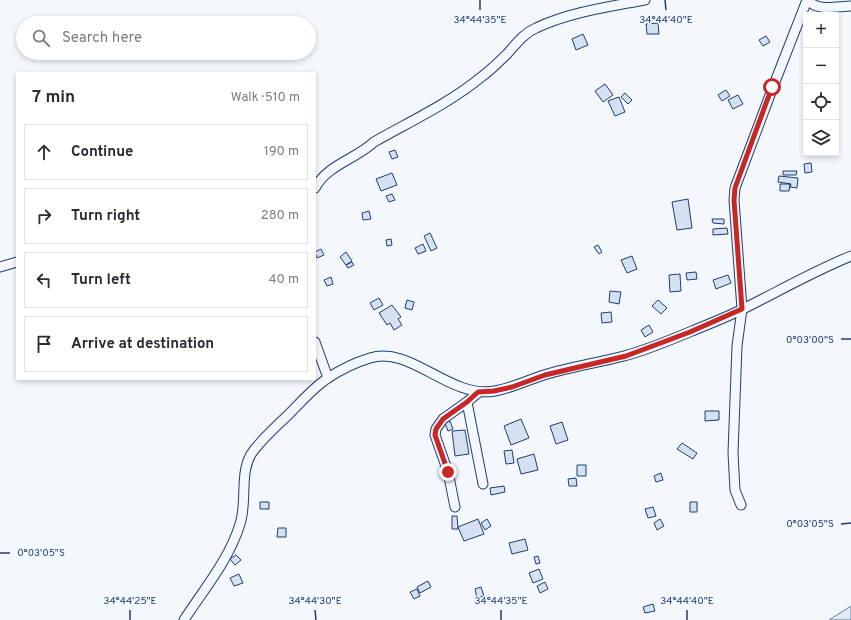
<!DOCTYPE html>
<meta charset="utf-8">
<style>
body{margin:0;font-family:Overpass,sans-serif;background:#f7f7f7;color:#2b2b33}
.controls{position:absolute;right:12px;top:12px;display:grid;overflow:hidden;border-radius:0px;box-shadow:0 2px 6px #0003}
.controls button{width:36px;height:36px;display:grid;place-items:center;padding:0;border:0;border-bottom:1px solid #e1e1e2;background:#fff;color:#2b2b33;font:20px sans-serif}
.stop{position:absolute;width:12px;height:12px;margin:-9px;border:3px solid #c62828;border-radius:50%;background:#fff}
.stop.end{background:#c62828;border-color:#fff;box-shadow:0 1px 4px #0008}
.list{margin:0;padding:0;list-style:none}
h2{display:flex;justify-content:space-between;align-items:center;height:52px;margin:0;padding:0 16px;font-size:17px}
h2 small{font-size:13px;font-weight:400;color:#7c7c81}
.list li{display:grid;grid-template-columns:26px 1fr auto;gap:12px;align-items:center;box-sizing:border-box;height:56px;margin:0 8px 8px;padding:0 8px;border:1px solid #e1e1e2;border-radius:0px}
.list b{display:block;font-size:15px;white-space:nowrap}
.list em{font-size:13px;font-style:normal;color:#7c7c81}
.icon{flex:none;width:22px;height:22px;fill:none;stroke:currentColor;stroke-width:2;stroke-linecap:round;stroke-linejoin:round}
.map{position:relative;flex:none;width:851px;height:620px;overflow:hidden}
.search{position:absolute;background:#fff;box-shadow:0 2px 6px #0003;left:16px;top:16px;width:300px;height:44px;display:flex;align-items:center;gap:10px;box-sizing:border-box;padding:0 14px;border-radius:22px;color:#7c7c81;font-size:15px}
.panel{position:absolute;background:#fff;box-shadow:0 2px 6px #0003;left:16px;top:72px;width:300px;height:308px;border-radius:0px}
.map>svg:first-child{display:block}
.green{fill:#e3e9f0;stroke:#687fa3}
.building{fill:#d5e0f0;stroke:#1d3f73}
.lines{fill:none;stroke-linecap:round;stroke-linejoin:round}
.minor-casing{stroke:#1d3f73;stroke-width:11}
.minor{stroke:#f4f7fb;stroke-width:9}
.route{stroke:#c62828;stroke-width:5}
.ticks{fill:none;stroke:#1d3f73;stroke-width:1.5}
.ticks-label{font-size:10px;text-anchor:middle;fill:#1d3f73;stroke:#f4f7fb;stroke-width:3;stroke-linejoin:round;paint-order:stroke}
</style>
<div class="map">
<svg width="851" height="620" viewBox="0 0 851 620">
<rect width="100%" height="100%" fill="#f4f7fb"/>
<path class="green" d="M851,606V620H829Z"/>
<path class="building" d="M658,23L659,34H647L646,24Z
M583,34L588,45L576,50L572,39Z
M766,36L770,42L763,46L759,40Z
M605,84L613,95L603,102L595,91Z
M726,90L730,96L722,101L718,95Z
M625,93L632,100L628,104L621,97Z
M738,95L743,104L733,109L728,100Z
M619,97L625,112L615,116L608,101Z
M395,150L398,157L392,159L389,152Z
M811,163L812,172L805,173L804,164Z
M783,171H797L796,175H783Z
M392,173L397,185L381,191L376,179Z
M779,176L798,178L797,188L790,187L791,184L778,182Z
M780,184H790L789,191H780Z
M392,194L395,200L389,202L386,196Z
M688,199L692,228L677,230L672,202Z
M369,211L371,219L363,220L362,213Z
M712,219H724V224L713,223Z
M727,228L728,234L713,235V229Z
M430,233L437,248L431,251L424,236Z
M391,239L392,245L387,246L386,240Z
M423,244L426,251L418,254L415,248Z
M598,245L602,252L599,254L594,247Z
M321,249L324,255L317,258L315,252Z
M346,252L352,261L346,265L340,257Z
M632,256L637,269L627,273L621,260Z
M352,262L354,265L348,268L346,265Z
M696,272L697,279L687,280L686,273Z
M680,274L681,291L670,292L669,275Z
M728,275L731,283L716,289L713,280Z
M331,277L333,284L327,286L324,280Z
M610,291L621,292L619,304L609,302Z
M379,298L383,305L374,310L370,303Z
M407,300L414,302L412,310L405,308Z
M658,300L667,308L661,314L652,306Z
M392,305L401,317L398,319L402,325L394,330L390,323L387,325L379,313Z
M611,312L612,322L602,323L601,313Z
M649,325L653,332L645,337L641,330Z
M705,411H719V420L705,421Z
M521,419L529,438L511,445L504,426Z
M450,421L453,429L448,431L445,423Z
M562,422L568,440L556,444L550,426Z
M465,430L469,454L455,456L452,431Z
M682,443L697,453L693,459L677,449Z
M512,450L514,463L506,464L504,451Z
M534,454L538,470L521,474L517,459Z
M577,465H586V476H577Z
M661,473L663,480L656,482L654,476Z
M576,478L577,486H569L568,479Z
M504,486L505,492L491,495L490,488Z
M260,502H269V509H260Z
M690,502H697V512H690Z
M653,507L656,516L648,518L645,509Z
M452,516H457L458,529H452Z
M478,519L484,534L464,541L458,527Z
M487,519L491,526L485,530L481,523Z
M660,519L664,526L657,530L654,523Z
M278,528H286V537H277Z
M525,539L528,550L512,554L509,543Z
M236,555L241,560L235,565L230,559Z
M538,556L540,563L536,564L534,557Z
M539,569L543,579L533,583L529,573Z
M239,574L243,583L234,586L230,578Z
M428,581L431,587L420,593L417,587Z
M545,582L548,589L540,593L537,586Z
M481,587L484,596L477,598L475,589Z
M417,589L420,596L414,599L410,592Z
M653,604L655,611L645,613L643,607Z"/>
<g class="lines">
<defs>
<path id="minor" d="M808,0C817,12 838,6 851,6
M315,188C327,165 356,159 374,142C409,122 448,104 480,78C490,71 499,62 507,54C516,44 524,33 536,28C570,12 608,7 645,0
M0,267L17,262
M315,342L328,378
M467,402L483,484
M741,505L735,490L733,453L737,346L742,309L734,200L735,188L773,87L807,0
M455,507L448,472L435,435L436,429L443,419L467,402L479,392
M184,620C204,589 229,560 240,524C248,500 238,470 254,450C265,436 278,425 290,413C302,401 314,387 328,378C340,370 357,362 370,358C411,345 449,399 495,391C512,388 528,380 544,375C570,367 597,363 624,356C647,350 670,340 692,331C709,324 727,317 743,309C779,291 814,271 851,256"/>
</defs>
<use href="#minor" class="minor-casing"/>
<use href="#minor" class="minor"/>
</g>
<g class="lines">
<path class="route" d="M448,472L435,435L436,429L443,419L467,402L478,392L494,391L512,387L545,375L626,356L690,332L742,309L734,200L735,188L772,87"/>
</g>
<path class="ticks" d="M480,0V10M665,0L666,10M841,339H851M841,524L851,523M0,553H10M130,610V620M315,610L316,620M501,610V620M687,610V620"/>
<g class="ticks-label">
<text x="480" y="23">34°44'35"E</text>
<text x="666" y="23">34°44'40"E</text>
<text x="810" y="343">0°03'00"S</text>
<text x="810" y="527">0°03'05"S</text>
<text x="41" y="556">0°03'05"S</text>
<text x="130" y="604">34°44'25"E</text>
<text x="315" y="604">34°44'30"E</text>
<text x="501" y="604">34°44'35"E</text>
<text x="687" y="604">34°44'40"E</text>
</g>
</svg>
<div class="controls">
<button>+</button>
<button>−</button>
<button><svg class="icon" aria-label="locate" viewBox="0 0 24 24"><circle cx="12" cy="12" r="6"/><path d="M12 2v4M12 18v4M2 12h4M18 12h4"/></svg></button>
<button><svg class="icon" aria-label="layers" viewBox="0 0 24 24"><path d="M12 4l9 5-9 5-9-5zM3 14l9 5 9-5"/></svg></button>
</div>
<div class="stop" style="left:772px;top:87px"></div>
<div class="stop end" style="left:448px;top:472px"></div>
<div class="search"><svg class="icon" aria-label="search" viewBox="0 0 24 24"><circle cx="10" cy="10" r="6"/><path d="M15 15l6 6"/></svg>Search here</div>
<section class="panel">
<h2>7 min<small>Walk · 510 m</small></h2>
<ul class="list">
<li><svg class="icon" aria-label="ahead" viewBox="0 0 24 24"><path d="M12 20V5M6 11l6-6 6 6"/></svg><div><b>Continue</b></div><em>190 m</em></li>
<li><svg class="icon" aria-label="right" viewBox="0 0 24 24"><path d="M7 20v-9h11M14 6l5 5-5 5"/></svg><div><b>Turn right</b></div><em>280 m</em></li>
<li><svg class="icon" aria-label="left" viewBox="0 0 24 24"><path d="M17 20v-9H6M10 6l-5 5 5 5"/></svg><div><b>Turn left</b></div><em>40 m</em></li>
<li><svg class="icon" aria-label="arrive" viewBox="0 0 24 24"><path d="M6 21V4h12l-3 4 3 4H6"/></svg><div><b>Arrive at destination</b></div></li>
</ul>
</section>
</div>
